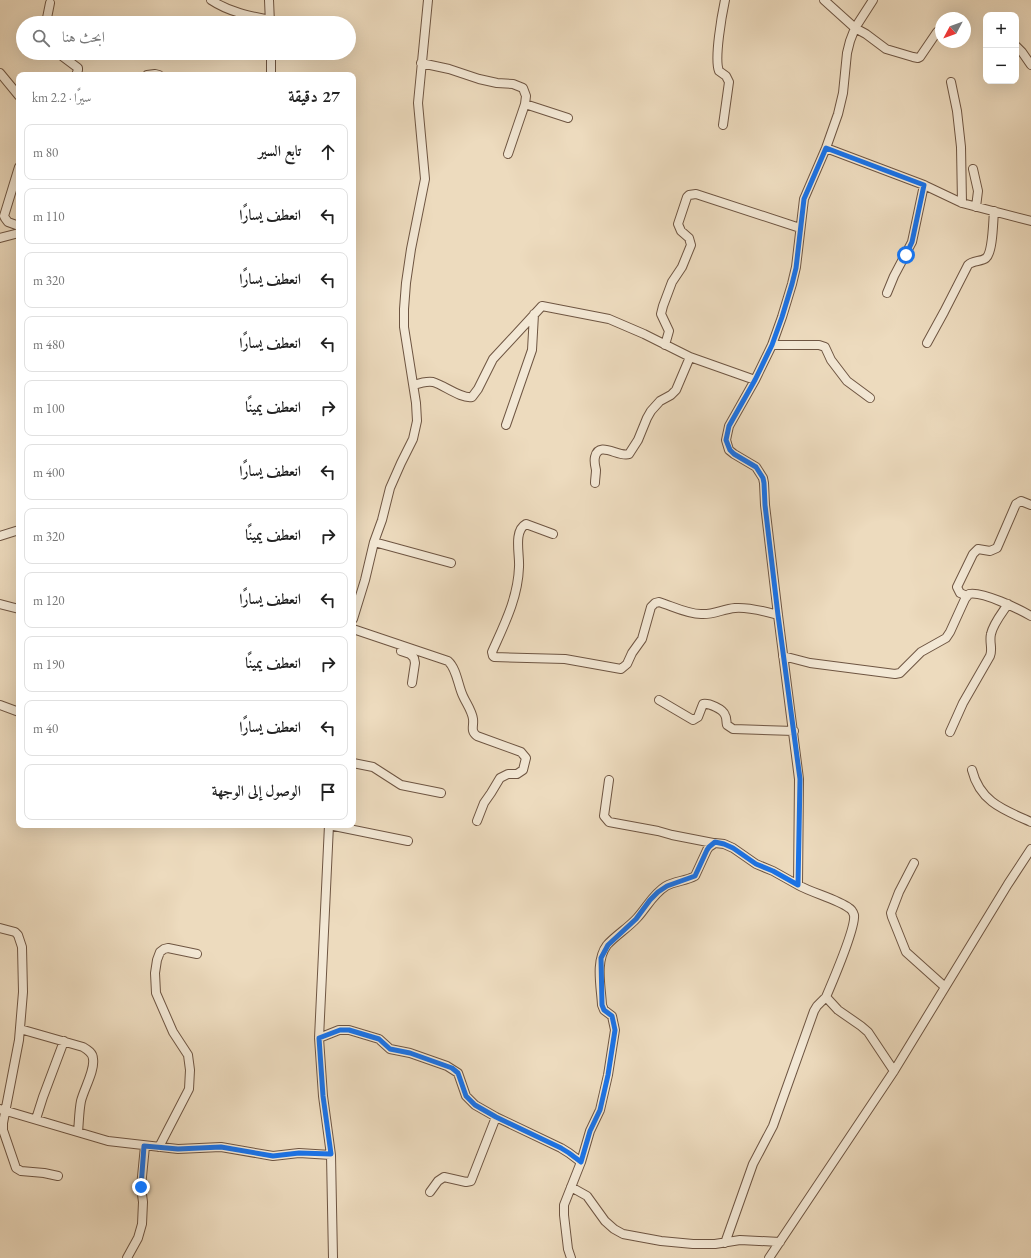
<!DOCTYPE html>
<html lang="ar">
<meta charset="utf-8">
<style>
body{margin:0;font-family:"EB Garamond",Amiri,serif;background:#f6f6f6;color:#222;direction:rtl}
.controls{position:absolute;right:12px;top:12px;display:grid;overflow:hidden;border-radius:8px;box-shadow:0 4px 16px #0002}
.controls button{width:36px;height:36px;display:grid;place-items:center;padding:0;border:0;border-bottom:1px solid #e0e0e0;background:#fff;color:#222;font:20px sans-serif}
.compass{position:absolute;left:935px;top:12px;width:36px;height:36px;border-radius:50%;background:#fff;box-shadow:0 4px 16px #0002;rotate:229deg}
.stop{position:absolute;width:12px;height:12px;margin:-9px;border:3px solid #1a73e8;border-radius:50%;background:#fff}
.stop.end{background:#1a73e8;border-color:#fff;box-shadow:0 1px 4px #0008}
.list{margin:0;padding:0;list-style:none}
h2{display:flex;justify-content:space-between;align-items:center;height:52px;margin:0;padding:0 16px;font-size:17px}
h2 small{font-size:13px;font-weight:400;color:#767676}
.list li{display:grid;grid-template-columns:26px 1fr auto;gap:12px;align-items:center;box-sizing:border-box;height:56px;margin:0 8px 8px;padding:0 8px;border:1px solid #e0e0e0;border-radius:8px}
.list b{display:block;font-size:15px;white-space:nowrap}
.list em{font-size:13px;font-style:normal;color:#767676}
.icon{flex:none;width:22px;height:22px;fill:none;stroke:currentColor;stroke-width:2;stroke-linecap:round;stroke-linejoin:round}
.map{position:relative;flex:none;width:1031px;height:1258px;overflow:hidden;direction:ltr}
.search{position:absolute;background:#fff;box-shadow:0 4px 16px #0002;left:16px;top:16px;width:340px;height:44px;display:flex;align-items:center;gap:10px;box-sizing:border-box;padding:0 14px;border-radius:22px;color:#767676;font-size:15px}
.panel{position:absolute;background:#fff;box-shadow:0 4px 16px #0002;left:16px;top:72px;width:340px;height:756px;border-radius:8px;direction:rtl}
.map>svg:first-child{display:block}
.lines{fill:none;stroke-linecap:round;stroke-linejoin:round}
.minor-casing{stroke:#6e5542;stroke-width:10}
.minor{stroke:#f3e8d5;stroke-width:8}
.route{stroke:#1a73e8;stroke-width:5}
</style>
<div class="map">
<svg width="1031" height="1258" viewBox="0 0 1031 1258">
<rect width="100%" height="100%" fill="#eddbbe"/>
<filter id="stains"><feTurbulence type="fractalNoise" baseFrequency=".005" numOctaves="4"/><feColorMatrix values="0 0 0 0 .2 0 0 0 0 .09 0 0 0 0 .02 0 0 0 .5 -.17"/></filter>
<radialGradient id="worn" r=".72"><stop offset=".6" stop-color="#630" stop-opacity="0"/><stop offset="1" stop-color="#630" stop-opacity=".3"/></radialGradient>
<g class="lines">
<defs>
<path id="minor" d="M211,0C229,12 250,16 270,20
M269,0L270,23
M824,0L855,28L866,34L886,49L913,57L918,58L920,57L937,32
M873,0L855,28L850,41L847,53L843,93L838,114L826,148L804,199L796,267L792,284L782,317L772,345L755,380L729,426L726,440L729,450L734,454L756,467L763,478L764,483L765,505L778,615L799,779L798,885C812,893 837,899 849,908C851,909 853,912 854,915C856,927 832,983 826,997L838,1010L861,1026L868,1032L894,1071
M46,23L50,3
M1016,46L1022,52L1031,65
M58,53L78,68V70L76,75
M271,53V75
M421,63L449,69L479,79L497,83L513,84L523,88L526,96L525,104L508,154
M0,73L19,96
M147,75L155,74L159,75
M951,82L957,111L961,147L962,203
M525,104L568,118
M723,125L729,82L726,76L719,71C714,59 722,14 725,0
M826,148L924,185L962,203L1031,221
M19,167L4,216L5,218L8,222L19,226
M973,169L978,191L976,207
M0,238L19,233
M887,293L894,276L912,242L924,185
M927,343L944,312L968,265C973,260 981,262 986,258C993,252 993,221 994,211
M665,345L669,331L661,314L663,306L672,282L682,267L691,245L689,238L681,231L678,224L687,197L689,195L696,194L800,228
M772,345H819L825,347L831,360L847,381L870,398
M414,385C420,383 427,381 433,382C444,385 461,399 472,397L478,389L493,359L542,306L609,319L644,334L690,357L755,380
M506,425L532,350L534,314
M595,483C595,479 596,474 596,470C595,466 594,461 595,457C599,440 619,458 629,454L638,440L647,418L651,411L660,401L671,395L676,390L690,357
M553,534L526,524C513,531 520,555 519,567C518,598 504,625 492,652L493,656L494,657L565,659L621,669L627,664L632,653L642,639L651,607L655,603L659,602C672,606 687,614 701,614C713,615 723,609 735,608C749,607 764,611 778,615
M0,536L19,530
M374,542L451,563
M967,596L960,593L957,587L973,554L978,549L990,551L997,548L1016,504L1021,501L1031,505
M0,604L19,609
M353,619L365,580L374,542L382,520L390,488L401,463L413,439L417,421L416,403L404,327V309L406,283L411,249L425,179L418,103L428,0
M353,629L448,661C457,669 458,686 463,696C466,703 472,711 473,719C474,726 470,731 477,736L521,752L526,758L523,770L517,774H508L500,778L491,793L484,803L477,821
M401,651L410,654L414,658L415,663L412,683
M783,656L810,663L895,674L900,673L921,652L946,638L950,632L965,599L969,594C982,591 1019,609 1031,616
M659,700L693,720L698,717L703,704C709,703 723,709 725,715C727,718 726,722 727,725L733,729L794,731
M0,705L19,712
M950,732L963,703L990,656C993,649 989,642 991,634C993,624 1002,613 1008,604
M353,763L373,767L401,785L441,793
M972,770C980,802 1004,810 1031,822
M609,780L604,816L609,822L658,831L672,835L713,843
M329,825L319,1038L323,1096L331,1155L333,1258
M329,825L408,841
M914,863L899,892L891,913L892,917L906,952L945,987
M0,928L15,932L18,935L22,947L23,992L19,1040L3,1123V1130L16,1168L21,1171L44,1173L58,1176
M20,1029L83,1047C88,1050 93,1053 93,1059C95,1070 84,1089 81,1101C79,1111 79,1122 78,1132
M319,1038L339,1030H349L379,1039L390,1049L410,1053L447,1066L458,1073L466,1096L475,1105L496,1117L561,1148L569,1153L581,1162
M0,1109L108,1141L178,1149L221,1147L273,1156L299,1153L331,1155
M36,1119L43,1097L64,1041
M159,1147L189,1089L190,1070L188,1055L173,1032L156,993L155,973L157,960L160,952L164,949L168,948L197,954
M571,1187L587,1196L605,1221L614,1229L623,1234L661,1241L693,1244H715L740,1240L780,1242
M430,1192L438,1181L444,1177L466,1182L471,1181L496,1117
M725,1243L753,1164L773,1126L814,1011L817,1006L826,997
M127,1258L138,1238L142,1224L143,1202L141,1187L145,1146
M571,1258L568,1249L564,1215V1205L581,1162L590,1131L600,1110L608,1075L615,1030L612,1016L604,1010L602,1005C601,986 595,961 607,945C616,935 628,928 637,918C647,907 653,894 666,886C675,881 686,881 695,876L707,850L709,847L715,843L724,844L733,848L756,864L773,871L798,885
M769,1258L894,1071L1008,884L1031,849"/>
</defs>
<use href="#minor" class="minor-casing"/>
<use href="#minor" class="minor"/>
</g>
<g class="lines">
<path class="route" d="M141,1187L144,1146L178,1149L221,1147L273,1156L299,1153L331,1154L323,1096L319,1038L340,1030H349L379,1039L390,1049L410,1053L452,1068L458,1073L466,1096L475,1105L496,1117L561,1148L569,1153L581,1162L590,1131L600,1110L608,1075L615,1030L612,1016L604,1010L602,1005L601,958L608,945L636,919L650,900L658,892L667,886L695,876L707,850L709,847L715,842L724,844L733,848L756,864L773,871L798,885L800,779L778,615L765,505L764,483L763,478L756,467L734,454L730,450L726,440L729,426L755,380L772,345L782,317L792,284L796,268L804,199L826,148L924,185L912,242L906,255"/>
</g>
<rect width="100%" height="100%" filter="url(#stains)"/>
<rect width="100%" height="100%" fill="url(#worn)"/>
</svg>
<div class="controls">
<button>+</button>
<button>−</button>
</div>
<svg class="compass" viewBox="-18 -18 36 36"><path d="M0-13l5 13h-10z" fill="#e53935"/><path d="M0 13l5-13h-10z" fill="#767676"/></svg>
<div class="stop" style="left:906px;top:255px"></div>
<div class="stop end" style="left:141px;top:1187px"></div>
<div class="search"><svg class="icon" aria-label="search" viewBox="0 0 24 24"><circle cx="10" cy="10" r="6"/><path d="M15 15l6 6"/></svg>ابحث هنا</div>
<section class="panel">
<h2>27 دقيقة<small>سيرًا · 2.2 km</small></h2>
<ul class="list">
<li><svg class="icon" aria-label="ahead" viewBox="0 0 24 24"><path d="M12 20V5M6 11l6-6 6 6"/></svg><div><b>تابع السير</b></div><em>80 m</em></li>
<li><svg class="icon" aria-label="left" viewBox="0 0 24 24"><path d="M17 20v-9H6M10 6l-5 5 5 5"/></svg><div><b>انعطف يسارًا</b></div><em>110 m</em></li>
<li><svg class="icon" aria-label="left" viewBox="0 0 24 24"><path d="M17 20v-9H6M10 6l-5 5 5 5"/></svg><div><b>انعطف يسارًا</b></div><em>320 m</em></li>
<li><svg class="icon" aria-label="left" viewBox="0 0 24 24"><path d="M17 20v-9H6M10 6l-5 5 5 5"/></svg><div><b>انعطف يسارًا</b></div><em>480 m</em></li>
<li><svg class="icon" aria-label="right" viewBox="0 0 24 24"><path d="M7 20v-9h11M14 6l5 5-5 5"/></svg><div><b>انعطف يمينًا</b></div><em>100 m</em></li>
<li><svg class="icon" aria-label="left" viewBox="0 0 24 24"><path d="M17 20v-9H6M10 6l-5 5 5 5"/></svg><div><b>انعطف يسارًا</b></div><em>400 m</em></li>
<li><svg class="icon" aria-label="right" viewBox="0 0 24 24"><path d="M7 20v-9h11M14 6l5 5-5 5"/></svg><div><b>انعطف يمينًا</b></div><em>320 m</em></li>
<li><svg class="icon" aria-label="left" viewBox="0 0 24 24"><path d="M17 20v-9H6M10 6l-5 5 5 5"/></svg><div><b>انعطف يسارًا</b></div><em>120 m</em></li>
<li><svg class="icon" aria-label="right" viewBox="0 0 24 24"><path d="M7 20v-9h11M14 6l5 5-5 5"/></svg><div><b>انعطف يمينًا</b></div><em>190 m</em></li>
<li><svg class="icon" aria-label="left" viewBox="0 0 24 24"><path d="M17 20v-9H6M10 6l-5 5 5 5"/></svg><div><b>انعطف يسارًا</b></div><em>40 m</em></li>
<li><svg class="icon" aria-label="arrive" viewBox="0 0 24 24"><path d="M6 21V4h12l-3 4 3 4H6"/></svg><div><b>الوصول إلى الوجهة</b></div></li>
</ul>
</section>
</div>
